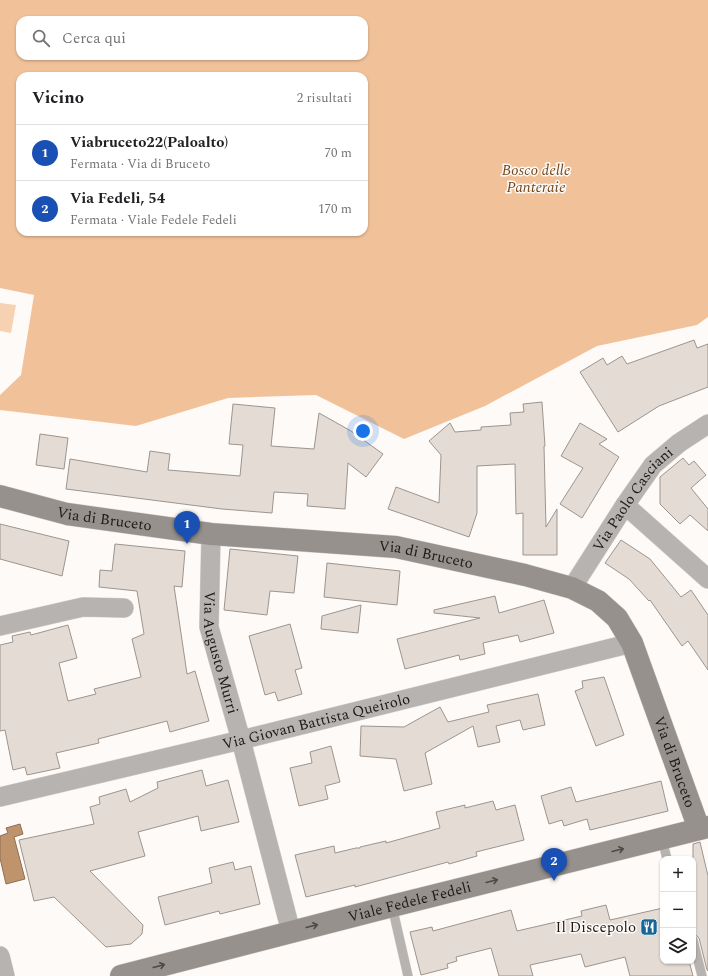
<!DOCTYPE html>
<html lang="it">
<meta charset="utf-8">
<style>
body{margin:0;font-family:Spectral,serif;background:#f2f2f2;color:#202124}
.controls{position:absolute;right:12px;bottom:12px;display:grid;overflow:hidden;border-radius:8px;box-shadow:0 1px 3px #0004}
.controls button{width:36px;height:36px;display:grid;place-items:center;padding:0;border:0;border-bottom:1px solid #e0e0e0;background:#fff;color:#202124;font:20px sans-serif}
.you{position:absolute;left:363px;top:431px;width:14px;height:14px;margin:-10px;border:3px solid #fff;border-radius:50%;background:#1a73e8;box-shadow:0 0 0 6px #1a73e833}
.badge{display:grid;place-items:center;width:26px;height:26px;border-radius:50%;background:#166698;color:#fff;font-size:13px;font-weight:700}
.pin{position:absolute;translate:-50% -33px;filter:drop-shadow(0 1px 2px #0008)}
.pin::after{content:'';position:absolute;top:21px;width:14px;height:12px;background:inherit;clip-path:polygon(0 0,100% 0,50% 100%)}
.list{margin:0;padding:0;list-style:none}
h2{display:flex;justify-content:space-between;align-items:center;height:52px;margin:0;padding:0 16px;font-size:17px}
h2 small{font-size:13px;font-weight:400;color:#757577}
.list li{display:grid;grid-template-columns:26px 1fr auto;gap:12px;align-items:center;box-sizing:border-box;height:56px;padding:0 16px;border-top:1px solid #e0e0e0}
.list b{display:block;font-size:15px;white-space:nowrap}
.list p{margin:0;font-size:13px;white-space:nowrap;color:#757577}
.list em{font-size:13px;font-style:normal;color:#757577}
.icon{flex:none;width:22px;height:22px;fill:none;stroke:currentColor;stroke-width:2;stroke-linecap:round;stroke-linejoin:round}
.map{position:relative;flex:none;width:708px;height:976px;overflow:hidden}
.search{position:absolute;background:#fff;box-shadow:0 1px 3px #0004;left:16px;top:16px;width:352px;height:44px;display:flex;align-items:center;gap:10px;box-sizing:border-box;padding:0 14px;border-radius:12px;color:#757577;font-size:15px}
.panel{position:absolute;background:#fff;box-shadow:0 1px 3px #0004;left:16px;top:72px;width:352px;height:164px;border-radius:12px}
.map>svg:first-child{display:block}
.green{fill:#f6d1b2}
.forest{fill:#f1c29a;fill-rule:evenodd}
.water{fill:#bf936c;stroke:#8e6f53}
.building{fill:#e4dbd4;stroke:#9d948d}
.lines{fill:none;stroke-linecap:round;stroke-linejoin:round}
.service-casing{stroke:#dad6d3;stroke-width:10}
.minor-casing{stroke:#dad6d3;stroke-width:20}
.secondary-casing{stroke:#dad6d3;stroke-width:23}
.service{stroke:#b7b3b0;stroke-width:9}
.minor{stroke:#b7b3b0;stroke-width:19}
.secondary{stroke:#96918c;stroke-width:22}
.oneway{stroke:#4d4a46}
.labels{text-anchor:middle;stroke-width:3;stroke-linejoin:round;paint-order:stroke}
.park-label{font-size:15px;font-style:italic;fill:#73471b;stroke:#fefaf7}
.street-label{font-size:15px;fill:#1d1a18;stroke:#fefaf7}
.poi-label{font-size:15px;fill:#1d1a18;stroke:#fefaf7;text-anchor:end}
</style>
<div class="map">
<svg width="708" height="976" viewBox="0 0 708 976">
<rect width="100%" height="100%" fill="#fefaf7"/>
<path class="green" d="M0,303L16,305L11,333L0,331Z"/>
<path class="forest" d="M0,0H708V317L697,325L597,346L485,406L404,439L316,395L228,398L136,426L0,410V395L21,375L34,295L0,288ZM20,20H364V56H20ZM20,76H364V232H20Z"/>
<path class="water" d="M20,824L23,834L14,837L25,879L6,884L0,858V836L8,833L6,828Z"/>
<path class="building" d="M694,340L697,348L708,344V387L659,406L618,432L580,372L603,358L607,365L622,356L627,364Z
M542,402L545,446H544L546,527L557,509V555H523V513L516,514L515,464L477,466V513L469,537L388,509L396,487L439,503L441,455L429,441L450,423L455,432L481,430V427L511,425L510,413L524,412L523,404Z
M233,404L275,408L271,446L314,449L319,413L351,431L383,454L366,477L348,463L345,509L307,506L308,494L274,492L272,513L222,509L66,489L70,459L147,472L150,451L170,454L168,470L240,476L243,445L229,444Z
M580,423L607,439L599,444L619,457L582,518L560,504L583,468L561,456Z
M40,434L68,438L64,469L36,465Z
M683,458L689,465L694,461L706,475L691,488L708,509V531L690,515L680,524L660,504V477Z
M0,524L69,541L62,576L0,559Z
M621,540L650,559L681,597L691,590L708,615V670L688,641L682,646L650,600L649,601L629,579L605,563Z
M115,544L185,551L182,587L174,586L187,674L195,671L209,721L170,732L167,721L98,739L99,743L56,753L60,768L27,775L25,767L13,770L5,730L0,731V645L13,642L12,636L30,632L31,635L68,625L77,658L59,663L68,701L96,694L94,689L141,677L132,639L144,634L137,591L99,587L100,570L112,571Z
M230,549L298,556L294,593L270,591L267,615L224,610Z
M327,563L400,571L397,605L324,597Z
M495,596L499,613L544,600L554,633L520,642L518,635L483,643L485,654L460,660L459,655L405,669L397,639L480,618L434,613V610Z
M361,605L358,633L321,629L322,616Z
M290,624L302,668L295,670L302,694L278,701L275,692L265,695L249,636Z
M604,677L624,735L596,746L575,691L583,688L582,681Z
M538,694L545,725L523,730L520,720L496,726L500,742L478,747L473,726L425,753L432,784L404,791L396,759L360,756L361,726L404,727L440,707L448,722L489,712L487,705Z
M331,746L340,782L325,786L328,799L299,806L290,768L312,763L310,752Z
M202,770L206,786L228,780L239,822L201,831L198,816L138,832L145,856L90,871L143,925L142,934L131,944L106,947L54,897L34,901L19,840L94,824L90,807L100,804L99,797L126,789L130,802L158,788L157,782Z
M661,781L668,811L590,830L587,819L564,826L562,820L549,824L541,796L571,787L576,802Z
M493,801L496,810L515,805L524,840L476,852L477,856L449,864L448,862L355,887V885L306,897L295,855L334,846L335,853L356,848H360V847L386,841V843L440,828L436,812L465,805V808Z
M700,842L708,876V971L707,970L699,938L697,936L693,934V844Z
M233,862L235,870L251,866L260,904L220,914L219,911L165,925L158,897L212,883L209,868Z
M606,905L610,920L663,908V961H689L693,976H630L625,957L585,967L581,954L530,965L533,976H499L491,948L456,957L457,961L447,964L448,968L421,975L410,932L432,927L433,931L511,910L517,931L582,916L581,911Z"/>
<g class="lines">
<defs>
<path id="service" d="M662,839L667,859
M392,906L408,976
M693,940L702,976"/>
<g id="minor">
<path d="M625,505L708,579"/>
<path id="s1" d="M211,534L209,627L241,740L291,932"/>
<path id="s2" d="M572,588L625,505L653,465L679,443L708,424"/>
<path d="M0,626L83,607L124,608"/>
<path id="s3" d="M0,797L241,740L632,643"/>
<path d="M0,956L5,976"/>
</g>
<g id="secondary">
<path id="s4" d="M0,496L67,514L211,534L396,547L525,575L572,588L598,601L617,618L632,643L699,829"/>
<path id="s5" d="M121,976L392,906L708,827"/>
</g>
</defs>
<use href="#service" class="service-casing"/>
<use href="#minor" class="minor-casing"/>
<use href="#secondary" class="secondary-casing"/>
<use href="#service" class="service"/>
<use href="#minor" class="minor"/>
<use href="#secondary" class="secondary"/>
</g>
<defs><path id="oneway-shaft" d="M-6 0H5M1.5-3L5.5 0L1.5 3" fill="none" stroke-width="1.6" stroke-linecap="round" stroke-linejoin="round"/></defs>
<g class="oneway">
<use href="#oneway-shaft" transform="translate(618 850) rotate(-14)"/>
<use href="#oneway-shaft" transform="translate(492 881) rotate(-14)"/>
<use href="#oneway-shaft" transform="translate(312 926) rotate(-14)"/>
<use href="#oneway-shaft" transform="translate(159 966) rotate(-15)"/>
</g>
<defs>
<symbol id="restaurant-square" viewBox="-11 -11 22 22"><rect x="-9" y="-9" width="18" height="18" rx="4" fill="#166698" stroke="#fefaf7"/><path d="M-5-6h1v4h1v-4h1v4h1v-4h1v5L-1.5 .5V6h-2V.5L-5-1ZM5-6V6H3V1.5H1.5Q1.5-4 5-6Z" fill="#fff"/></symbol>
</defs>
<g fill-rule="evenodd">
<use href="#restaurant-square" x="639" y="917" width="20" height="20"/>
</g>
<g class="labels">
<g class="park-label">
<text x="536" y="175">Bosco delle<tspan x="536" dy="17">Panteraie</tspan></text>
</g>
<g class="street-label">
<text dy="5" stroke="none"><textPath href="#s2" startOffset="108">Via Paolo Casciani</textPath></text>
<text dy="5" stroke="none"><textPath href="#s4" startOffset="107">Via di Bruceto</textPath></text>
<text dy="5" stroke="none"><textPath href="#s4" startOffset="431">Via di Bruceto</textPath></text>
<text dy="5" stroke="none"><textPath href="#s1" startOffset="120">Via Augusto Murri</textPath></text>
<text dy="5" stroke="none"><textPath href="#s3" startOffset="325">Via Giovan Battista Queirolo</textPath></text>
<text dy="5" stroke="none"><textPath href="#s4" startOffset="791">Via di Bruceto</textPath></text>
<text dy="5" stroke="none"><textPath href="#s5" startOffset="298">Viale Fedele Fedeli</textPath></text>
</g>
<g class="poi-label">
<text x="636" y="932">Il Discepolo</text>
</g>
</g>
</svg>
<div class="controls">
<button>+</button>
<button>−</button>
<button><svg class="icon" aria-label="layers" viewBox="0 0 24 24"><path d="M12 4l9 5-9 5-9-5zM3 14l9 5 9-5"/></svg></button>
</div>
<div class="you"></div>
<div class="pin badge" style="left:187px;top:544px;background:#1a4fb4">1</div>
<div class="pin badge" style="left:554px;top:881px;background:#1a4fb4">2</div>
<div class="search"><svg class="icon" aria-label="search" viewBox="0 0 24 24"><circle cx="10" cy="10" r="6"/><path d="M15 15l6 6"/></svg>Cerca qui</div>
<section class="panel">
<h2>Vicino<small>2 risultati</small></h2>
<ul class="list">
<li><span class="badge" style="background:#1a4fb4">1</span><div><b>Viabruceto22(Paloalto)</b><p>Fermata · Via di Bruceto</p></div><em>70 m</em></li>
<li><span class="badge" style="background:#1a4fb4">2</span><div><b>Via Fedeli, 54</b><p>Fermata · Viale Fedele Fedeli</p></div><em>170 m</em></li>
</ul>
</section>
</div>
